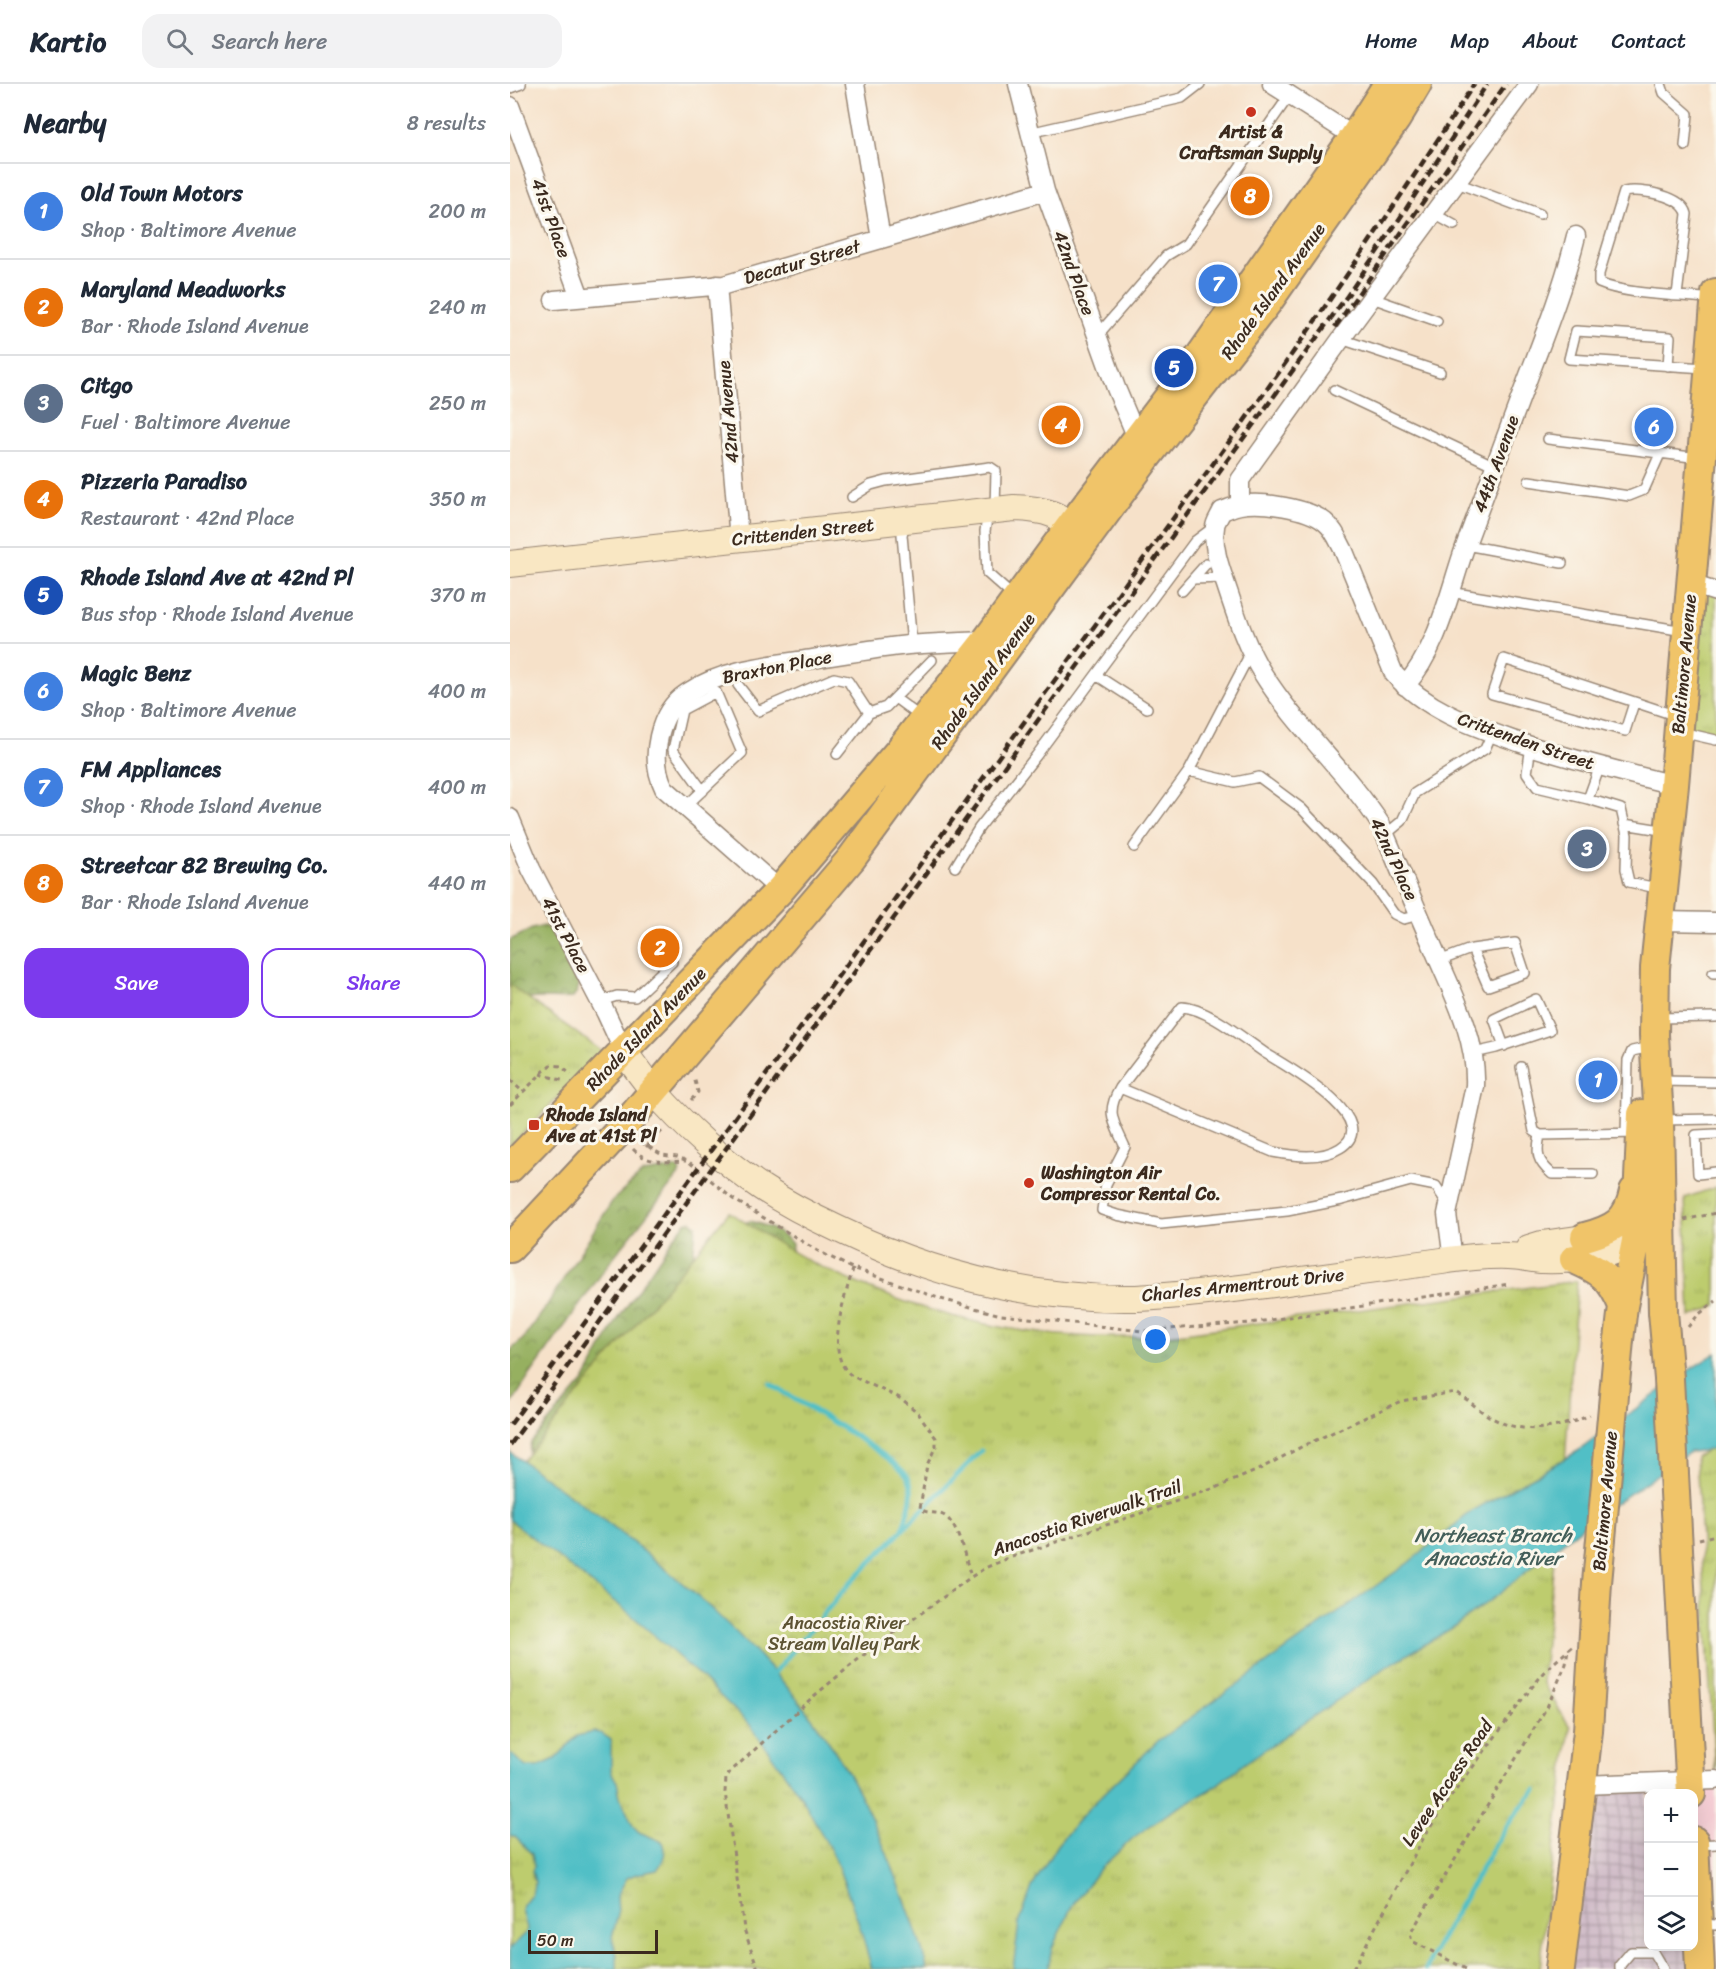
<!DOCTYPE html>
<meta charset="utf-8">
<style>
body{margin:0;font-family:Sriracha,sans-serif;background:#f2f2f3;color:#1f2937}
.controls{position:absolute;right:18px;bottom:18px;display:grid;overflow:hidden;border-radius:12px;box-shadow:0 6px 24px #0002}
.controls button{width:54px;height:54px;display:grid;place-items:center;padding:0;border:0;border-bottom:2px solid #e0e1e3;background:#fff;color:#1f2937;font:30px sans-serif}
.scale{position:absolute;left:18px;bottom:15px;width:130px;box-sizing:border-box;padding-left:6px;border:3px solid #3b2a1e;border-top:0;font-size:16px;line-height:21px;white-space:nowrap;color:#3b2a1e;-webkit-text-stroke:4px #fbf7ec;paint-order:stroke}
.you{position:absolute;left:646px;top:1256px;width:21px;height:21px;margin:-15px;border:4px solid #fff;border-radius:50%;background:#1a73e8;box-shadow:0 0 0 9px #1a73e833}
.badge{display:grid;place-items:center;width:39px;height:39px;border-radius:50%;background:#7c3aed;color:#fff;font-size:20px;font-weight:700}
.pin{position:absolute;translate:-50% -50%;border:3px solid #fff;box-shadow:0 2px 6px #0006}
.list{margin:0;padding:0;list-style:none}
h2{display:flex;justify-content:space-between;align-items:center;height:78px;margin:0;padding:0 24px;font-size:26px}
h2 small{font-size:20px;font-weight:400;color:#747a83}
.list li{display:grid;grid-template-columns:39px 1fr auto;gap:18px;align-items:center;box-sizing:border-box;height:96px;padding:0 24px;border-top:2px solid #e0e1e3}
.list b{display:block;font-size:22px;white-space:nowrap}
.list p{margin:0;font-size:20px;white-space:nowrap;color:#747a83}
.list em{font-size:20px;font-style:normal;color:#747a83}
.actions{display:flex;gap:12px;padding:18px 24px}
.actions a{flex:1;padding:14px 0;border:2px solid #7c3aed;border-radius:18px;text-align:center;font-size:21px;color:#7c3aed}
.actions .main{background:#7c3aed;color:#fff}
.icon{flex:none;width:33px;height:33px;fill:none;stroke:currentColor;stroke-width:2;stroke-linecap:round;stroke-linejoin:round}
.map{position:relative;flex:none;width:1206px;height:1885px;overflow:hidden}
header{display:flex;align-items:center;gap:36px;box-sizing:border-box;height:84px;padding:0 30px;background:#fff;border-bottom:2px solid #e0e1e3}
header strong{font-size:28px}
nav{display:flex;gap:33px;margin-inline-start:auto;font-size:21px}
.search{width:420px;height:54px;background:#f2f2f3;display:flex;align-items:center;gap:15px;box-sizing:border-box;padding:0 21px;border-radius:18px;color:#747a83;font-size:22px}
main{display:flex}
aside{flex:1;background:#fff}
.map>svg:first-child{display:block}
.built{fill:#f6cfd6}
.industrial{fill:url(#industrial-grid)}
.forest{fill:url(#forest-crowns);stroke:#686d40;stroke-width:1.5}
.park{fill:url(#park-tufts);stroke:#7c7b46;stroke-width:1.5}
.water{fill:#51bfc6;stroke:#467472;stroke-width:1.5}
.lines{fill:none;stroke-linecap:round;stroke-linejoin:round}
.stream{stroke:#51bfc6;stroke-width:5}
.lane-casing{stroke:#988674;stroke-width:12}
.street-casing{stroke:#988674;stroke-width:21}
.secondary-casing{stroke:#988674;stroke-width:28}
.primary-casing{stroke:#988674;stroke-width:32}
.path{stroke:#988674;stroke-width:3;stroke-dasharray:4.5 4.5;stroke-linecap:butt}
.lane{stroke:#fff;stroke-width:9}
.street{stroke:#fff;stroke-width:18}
.secondary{stroke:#f9e7c3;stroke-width:26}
.primary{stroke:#f0c469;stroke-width:28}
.rail{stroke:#3b2a1e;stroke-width:4.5;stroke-dasharray:9 4.5;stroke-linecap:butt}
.primary-bridge-casing{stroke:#988674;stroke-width:32;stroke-linecap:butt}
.primary-bridge{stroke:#f0c469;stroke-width:28}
.poi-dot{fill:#c8321e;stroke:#fbf7ec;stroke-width:2}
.labels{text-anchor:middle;stroke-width:6;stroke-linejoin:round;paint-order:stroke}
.poi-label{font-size:18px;font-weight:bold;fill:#3b2a1e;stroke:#fbf7ec;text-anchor:start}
.street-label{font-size:18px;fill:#3b2a1e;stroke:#fbf7ec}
.park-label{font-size:18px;fill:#5c5232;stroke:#fbf7ec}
.water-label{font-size:20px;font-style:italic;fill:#435e59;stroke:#fbf7ec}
</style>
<header>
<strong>Kartio</strong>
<div class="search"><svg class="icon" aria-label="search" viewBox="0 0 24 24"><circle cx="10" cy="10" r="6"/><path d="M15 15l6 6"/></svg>Search here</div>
<nav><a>Home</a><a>Map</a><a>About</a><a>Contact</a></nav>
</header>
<main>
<aside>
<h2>Nearby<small>8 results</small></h2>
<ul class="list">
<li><span class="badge" style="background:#3f7fe0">1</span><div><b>Old Town Motors</b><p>Shop · Baltimore Avenue</p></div><em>200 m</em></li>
<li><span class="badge" style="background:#e8710a">2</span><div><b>Maryland Meadworks</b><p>Bar · Rhode Island Avenue</p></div><em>240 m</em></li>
<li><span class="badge" style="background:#5c6f8a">3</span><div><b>Citgo</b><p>Fuel · Baltimore Avenue</p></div><em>250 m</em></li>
<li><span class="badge" style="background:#e8710a">4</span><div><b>Pizzeria Paradiso</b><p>Restaurant · 42nd Place</p></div><em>350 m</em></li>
<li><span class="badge" style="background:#1a4fb4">5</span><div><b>Rhode Island Ave at 42nd Pl</b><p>Bus stop · Rhode Island Avenue</p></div><em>370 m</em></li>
<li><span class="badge" style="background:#3f7fe0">6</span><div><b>Magic Benz</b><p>Shop · Baltimore Avenue</p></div><em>400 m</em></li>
<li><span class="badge" style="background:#3f7fe0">7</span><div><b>FM Appliances</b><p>Shop · Rhode Island Avenue</p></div><em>400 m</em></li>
<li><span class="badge" style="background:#e8710a">8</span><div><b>Streetcar 82 Brewing Co.</b><p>Bar · Rhode Island Avenue</p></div><em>440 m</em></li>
</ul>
<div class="actions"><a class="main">Save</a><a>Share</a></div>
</aside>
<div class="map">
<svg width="1206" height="1885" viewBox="0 0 1206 1885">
<defs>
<pattern id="industrial-grid" width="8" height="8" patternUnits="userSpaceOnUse" patternTransform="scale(1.5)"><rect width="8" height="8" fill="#d1bdc9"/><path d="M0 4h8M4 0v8" fill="none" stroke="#ab9aa3"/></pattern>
<pattern id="forest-crowns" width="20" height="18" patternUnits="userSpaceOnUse" patternTransform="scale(1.5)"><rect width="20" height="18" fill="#96b061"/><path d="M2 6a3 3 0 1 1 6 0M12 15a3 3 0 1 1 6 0" fill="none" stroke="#7c8f4f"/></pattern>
<pattern id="park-tufts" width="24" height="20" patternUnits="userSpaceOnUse" patternTransform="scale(1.5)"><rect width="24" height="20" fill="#bdcc6e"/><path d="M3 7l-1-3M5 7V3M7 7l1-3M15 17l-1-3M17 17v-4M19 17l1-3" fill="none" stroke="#a3af5f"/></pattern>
</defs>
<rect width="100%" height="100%" fill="#fbf7ec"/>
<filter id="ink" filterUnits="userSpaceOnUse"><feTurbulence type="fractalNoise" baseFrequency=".0167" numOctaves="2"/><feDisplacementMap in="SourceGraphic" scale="12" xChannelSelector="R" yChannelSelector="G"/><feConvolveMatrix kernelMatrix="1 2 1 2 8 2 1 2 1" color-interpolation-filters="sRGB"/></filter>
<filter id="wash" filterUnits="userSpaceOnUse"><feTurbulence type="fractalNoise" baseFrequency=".008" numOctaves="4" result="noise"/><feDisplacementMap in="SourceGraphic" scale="24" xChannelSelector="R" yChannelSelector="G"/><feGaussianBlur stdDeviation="1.35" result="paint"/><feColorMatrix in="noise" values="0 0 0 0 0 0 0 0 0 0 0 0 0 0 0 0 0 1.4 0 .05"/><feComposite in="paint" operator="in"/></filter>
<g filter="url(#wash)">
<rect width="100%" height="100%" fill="#f6e1c9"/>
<path class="built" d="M1206,1696V1885H1190L1184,1757V1710Z"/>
<path class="industrial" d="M1180,1697L1181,1709L1138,1710V1862H1184L1190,1885H1050L1072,1701Z"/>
<path class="forest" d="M34,842C46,849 69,886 69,900C69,905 66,909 63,914C43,916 19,910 0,920V856L22,845Z
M167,1084L170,1087L169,1091L102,1175L20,1291L0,1322V1267L13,1255L34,1226L103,1116L133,1089Z
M181,1137L186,1141L183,1174L23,1377L19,1367L21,1358L74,1297L106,1238L164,1153L176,1139Z
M240,1137C256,1141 271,1147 282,1160L281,1171L234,1139Z"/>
<path class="park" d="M1181,500L1206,508V651L1169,647Z
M0,901L93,968L0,1062Z
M1206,1103V1222L1180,1233L1175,1114Z
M219,1128C247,1146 275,1165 305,1180C378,1216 458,1242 539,1250C574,1254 609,1253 644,1253L1067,1197L1055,1378L1041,1468L1045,1466L1032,1598L1060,1643L1039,1803L1030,1885H0V1392Z
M1206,1362V1686L1205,1687L1186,1372Z"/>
<path class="water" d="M1206,1269V1362L1200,1366L1180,1368L1077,1439L990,1509L942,1544L878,1582L735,1679L700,1706L659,1729L624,1753L588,1787L562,1822L542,1864L538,1885H503L509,1839L522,1803L547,1761L578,1725L649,1656L898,1479L962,1427L1068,1367L1176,1288Z
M0,1368C117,1452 243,1542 323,1664C351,1707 372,1755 390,1803C400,1830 411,1857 417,1885H362L348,1837L325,1774L292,1714L240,1641L192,1594L119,1529L0,1436Z
M83,1648L91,1649L101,1656V1688L107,1698L110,1713L123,1742L129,1748L153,1758C157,1768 154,1777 147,1786L126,1790L117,1794L107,1812L108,1830L102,1853L107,1871V1885H0V1865L16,1849L17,1844L12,1826L13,1821L22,1810L25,1798L22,1787L24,1782L22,1770L5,1753L0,1751V1669L16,1683H27L45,1675L67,1652Z"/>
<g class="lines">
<path class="stream" d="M260,1300C285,1316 391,1375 399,1395C406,1410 396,1430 393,1445
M260,1594L339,1500L471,1367
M916,1885C930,1855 947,1827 963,1799C982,1766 999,1733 1026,1706"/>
</g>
</g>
<g filter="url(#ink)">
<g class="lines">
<defs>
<path id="lane" d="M1151,0L1154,9L1178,30L1175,62
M0,4L11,0
M519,49L672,14L690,0
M947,99L1030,130
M924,130L944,141
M1167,211L1177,130C1173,112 1130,104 1114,108L1089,190V199C1116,211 1172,211 1203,215
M862,214L927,237
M587,252L656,172L676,160L779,12
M831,255L930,288
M1158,282L1160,253L1066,247L1059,275L1195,284
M824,306L985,382
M1038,355L1189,374
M1019,397L1119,412L1134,406L1150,370
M342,413L361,401L376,397L480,383L486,387L485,424
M478,429L475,447L477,489L505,514
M395,439L392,451L402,561
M956,461L1052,479
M683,495L714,494
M672,507L696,480
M940,508L1174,547
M586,591L637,624
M228,601L248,627L324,594L338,597L359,629
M385,614L412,634
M1124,619L1115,647L982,610L994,575L1167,632
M1171,648L1206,656
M1021,662L1017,689L1027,703L1078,715L1111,725L1117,751L1116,785L1119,798L1151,805
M327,670L359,629L376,623L422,576
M679,687L741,568
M1078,715L1090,682
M175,723L232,669L206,608L172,626L163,666L193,707
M1114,740L1157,747
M875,751L892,737L905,709L975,665L982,649
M624,763L679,687L725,698L749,693L791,724L863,800L884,830L894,835L909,831
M445,783L469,744L526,672L685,457L705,442
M929,877L958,866L962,865L1005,859L1015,889L978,902L962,865
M1203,889H1206
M91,917L107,912L125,913L162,878
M1146,934L1206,933
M964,969L986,964L1040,946L1026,915L984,935L994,962
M1011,983L1024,1047L1030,1051L1129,1049
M1150,997L1206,998
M610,1004L763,1068C784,1072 811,1076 830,1064C876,1036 774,981 755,969C734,955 697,924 672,923L610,1004C595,1029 604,1038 615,1063L596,1100L592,1126L607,1131L651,1140L777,1127L832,1116L901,1097L926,1102L938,1121
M1151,1036L1206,1035
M1116,1049L1118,976L1122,967L1141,963
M1206,1050L1186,1051L1188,1090L1206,1088
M1030,1051C1026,1070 1027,1077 1042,1090H1083
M1187,1761L1206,1760
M1190,1840L1206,1841
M1110,1885V1881L1121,1868H1143L1153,1885"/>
<path id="street" d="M345,0L371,155
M508,0L535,107L606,304L630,361
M762,0L851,57
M0,22L70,213
M207,201L229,455
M44,216L214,201L535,107
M730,421V396L831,255L1019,0
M1181,500L1206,508
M895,602C931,561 940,502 959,452C978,400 998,347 1018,294C1036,247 1054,201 1066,152
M0,734L21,785L96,929L114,968
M270,806L154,704C139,674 148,628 177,609C213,585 261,581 303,575C335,570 367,564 398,561C424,559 450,558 476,557
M1150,837L1206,838
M943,1176L937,1130L965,1002C967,952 942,908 923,863C905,822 888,781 871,741C836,687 787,644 753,590C736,563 726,531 716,501C710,484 702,462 705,443C705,438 710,432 712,427C718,425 724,422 730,421C752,417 798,424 815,438C824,445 828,456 833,465L884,590C917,627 963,642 1008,658C1059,675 1111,688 1164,701
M1072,1701L1206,1696"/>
<path id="secondary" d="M0,480L504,424C539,425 549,431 577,452
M114,968C124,981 133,995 144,1007C172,1040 215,1079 251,1103C275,1119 302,1133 328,1145C421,1190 522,1216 626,1214C671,1212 717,1206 763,1200C819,1192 875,1185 932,1177C953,1174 976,1171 998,1172C1009,1172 1020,1175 1031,1176C1063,1177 1098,1174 1126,1157
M1019,1164L1032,1160L1095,1151"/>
<path id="primary" d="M0,1084L270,806L389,667L476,557L562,440L688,275L844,53L878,0
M1075,1153C1104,1145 1118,1138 1124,1107
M0,1164L114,1042L341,775L636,374L757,219L886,35L907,0
M1064,1175C1091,1187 1101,1193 1113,1222
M1153,1228L1149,1036L1144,951L1145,884L1164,701L1206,209
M1109,1256L1113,1222L1126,1157L1132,1030
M1159,1295L1181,1710
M1184,1757L1190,1885
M1050,1885L1078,1647L1087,1499"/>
</defs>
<use href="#lane" class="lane-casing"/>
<use href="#street" class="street-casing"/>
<use href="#secondary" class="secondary-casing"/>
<use href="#primary" class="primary-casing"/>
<path class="path" d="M30,990L54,997
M0,996L13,1008
M181,1016L188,1008L184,993
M0,1021L40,981L51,982L61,991
M131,1058L152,1071L167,1073L178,1077L223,1115L308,1167L340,1183L431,1215L491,1231L633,1247L740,1239L1000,1200
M136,1063L152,1047
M123,1065C137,1080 156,1078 176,1077
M1174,1136L1206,1129
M343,1185C335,1213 312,1274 344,1293L392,1315L408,1329L426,1354V1362L417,1381L410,1424C417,1431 425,1427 433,1431C448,1438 456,1477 461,1493
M1178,1243L1188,1231L1206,1217
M1189,1455L1206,1451
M248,1885L234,1845L215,1708L216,1694L220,1688L304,1612L351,1573L461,1493L475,1484L496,1475L708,1403L746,1387L793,1362L891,1317L945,1308C960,1316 972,1330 988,1337C1017,1351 1052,1344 1080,1331
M843,1885L914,1753L934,1722L1022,1603L1039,1583L1062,1563
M956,1885L902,1857L900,1850L1037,1623L1056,1580L1058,1566"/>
<use href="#lane" class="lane"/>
<use href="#street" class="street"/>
<use href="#secondary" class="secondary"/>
<use href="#primary" class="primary"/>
<path class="rail" d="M825,243L996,0
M0,1341L727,347C809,233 888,118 964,0
M0,1361L837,212L890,134L977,0"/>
<defs>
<path id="primary-bridge" d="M1153,1228L1159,1295
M1087,1499L1109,1256"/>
</defs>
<use href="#primary-bridge" class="primary-bridge-casing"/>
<use href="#primary-bridge" class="primary-bridge"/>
</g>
</g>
<g class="poi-dot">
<circle cx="741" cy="28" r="6"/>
<rect x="18" y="1035" width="12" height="12" rx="3"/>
<circle cx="519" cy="1099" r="6"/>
</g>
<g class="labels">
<g class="poi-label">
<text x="741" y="54" text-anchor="middle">Artist &amp;<tspan x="741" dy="21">Craftsman Supply</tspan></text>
<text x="36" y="1037">Rhode Island<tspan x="36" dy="21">Ave at 41st Pl</tspan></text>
<text x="531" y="1095">Washington Air<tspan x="531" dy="21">Compressor Rental Co.</tspan></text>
</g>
<g class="street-label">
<text transform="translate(41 134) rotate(70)" y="6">41st Place</text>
<text transform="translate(292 178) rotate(-16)" y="6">Decatur Street</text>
<text transform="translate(564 189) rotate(70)" y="6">42nd Place</text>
<text transform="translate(763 207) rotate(-54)" y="6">Rhode Island Avenue</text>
<text transform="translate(218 328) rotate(-95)" y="6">42nd Avenue</text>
<text transform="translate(986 380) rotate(-70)" y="6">44th Avenue</text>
<text transform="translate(293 448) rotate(-6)" y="6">Crittenden Street</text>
<text transform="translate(1174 580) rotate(-85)" y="6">Baltimore Avenue</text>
<text transform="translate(267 583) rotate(-11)" y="6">Braxton Place</text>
<text transform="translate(473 597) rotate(-54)" y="6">Rhode Island Avenue</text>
<text transform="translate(1016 657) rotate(19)" y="6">Crittenden Street</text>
<text transform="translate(884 775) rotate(65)" y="6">42nd Place</text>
<text transform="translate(56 851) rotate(62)" y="6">41st Place</text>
<text transform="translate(136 945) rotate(-46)" y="6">Rhode Island Avenue</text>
<text transform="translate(733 1201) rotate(-6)" y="6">Charles Armentrout Drive</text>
<text transform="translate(1095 1417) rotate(-85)" y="6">Baltimore Avenue</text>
<text transform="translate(577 1434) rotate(-19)" y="6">Anacostia Riverwalk Trail</text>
<text transform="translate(937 1699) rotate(-56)" y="6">Levee Access Road</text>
</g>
<g class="park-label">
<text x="334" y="1545">Anacostia River<tspan x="334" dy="21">Stream Valley Park</tspan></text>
</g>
<g class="water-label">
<text x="983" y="1458">Northeast Branch<tspan x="983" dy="23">Anacostia River</tspan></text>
</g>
</g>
</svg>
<div class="controls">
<button>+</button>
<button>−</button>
<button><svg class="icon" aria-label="layers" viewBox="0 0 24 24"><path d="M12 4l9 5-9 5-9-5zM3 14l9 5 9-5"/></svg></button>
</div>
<div class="scale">50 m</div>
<div class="you"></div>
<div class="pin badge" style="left:1088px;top:996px;background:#3f7fe0">1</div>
<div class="pin badge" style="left:150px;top:864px;background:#e8710a">2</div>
<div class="pin badge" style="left:1077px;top:765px;background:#5c6f8a">3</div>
<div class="pin badge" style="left:551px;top:341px;background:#e8710a">4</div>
<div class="pin badge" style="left:664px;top:284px;background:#1a4fb4">5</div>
<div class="pin badge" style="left:1144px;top:343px;background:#3f7fe0">6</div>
<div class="pin badge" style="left:708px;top:200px;background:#3f7fe0">7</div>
<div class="pin badge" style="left:740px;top:112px;background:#e8710a">8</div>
</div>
</main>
